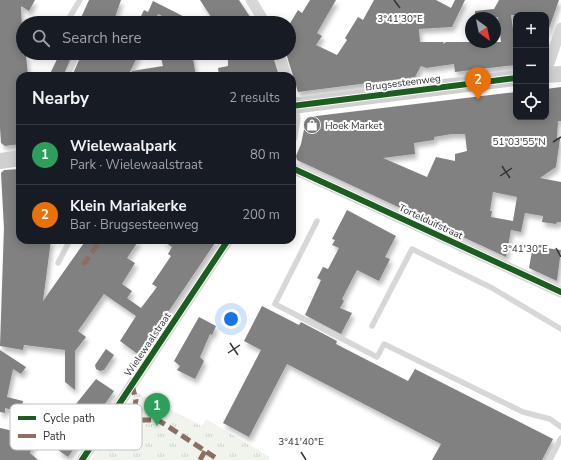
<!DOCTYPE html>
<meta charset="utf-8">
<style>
body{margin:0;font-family:"Nunito Sans",sans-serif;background:#242831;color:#f1f3f6}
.controls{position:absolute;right:12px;top:12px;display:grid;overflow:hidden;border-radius:8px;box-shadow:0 2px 10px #0003}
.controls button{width:36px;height:36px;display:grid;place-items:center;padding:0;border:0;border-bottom:1px solid #363941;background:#171b24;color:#f1f3f6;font:20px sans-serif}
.compass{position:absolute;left:465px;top:12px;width:36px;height:36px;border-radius:50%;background:#171b24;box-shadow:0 2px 10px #0003;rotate:147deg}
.you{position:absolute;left:231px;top:319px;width:14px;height:14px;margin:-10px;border:3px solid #fff;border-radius:50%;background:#1a73e8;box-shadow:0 0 0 6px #1a73e833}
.badge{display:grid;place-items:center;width:26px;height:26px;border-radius:50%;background:#b45309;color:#fff;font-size:13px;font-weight:700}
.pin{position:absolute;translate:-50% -33px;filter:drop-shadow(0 1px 2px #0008)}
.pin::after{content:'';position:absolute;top:21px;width:14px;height:12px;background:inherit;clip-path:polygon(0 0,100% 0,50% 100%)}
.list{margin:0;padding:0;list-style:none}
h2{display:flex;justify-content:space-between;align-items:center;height:52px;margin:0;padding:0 16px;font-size:17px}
h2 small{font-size:13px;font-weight:400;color:#9ea1a6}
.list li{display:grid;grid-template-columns:26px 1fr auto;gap:12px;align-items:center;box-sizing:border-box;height:60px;padding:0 16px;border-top:1px solid #363941}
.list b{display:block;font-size:15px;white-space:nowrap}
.list p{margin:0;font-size:13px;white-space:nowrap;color:#9ea1a6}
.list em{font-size:13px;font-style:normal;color:#9ea1a6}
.icon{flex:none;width:22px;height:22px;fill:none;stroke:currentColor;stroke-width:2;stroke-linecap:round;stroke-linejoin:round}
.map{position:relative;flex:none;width:561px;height:460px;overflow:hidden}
.search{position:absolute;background:#171b24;box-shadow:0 2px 10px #0003;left:16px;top:16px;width:280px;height:44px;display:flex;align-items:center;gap:10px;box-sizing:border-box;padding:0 14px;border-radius:22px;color:#9ea1a6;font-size:15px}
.panel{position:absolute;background:#171b24;box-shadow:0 2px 10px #0003;left:16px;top:72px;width:280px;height:172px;border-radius:12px}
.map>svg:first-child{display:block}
.park{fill:url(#park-tufts)}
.building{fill:#818181;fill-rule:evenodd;filter:url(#shadow)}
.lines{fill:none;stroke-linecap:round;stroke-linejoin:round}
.lane{stroke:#d7d7d7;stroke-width:5.5}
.street{stroke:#d7d7d7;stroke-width:11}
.secondary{stroke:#d0d0d0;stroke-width:16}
.quiet{stroke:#8d6e63;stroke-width:5;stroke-dasharray:10 5;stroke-linecap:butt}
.cycleway-casing{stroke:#fff;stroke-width:8}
.cycleway{stroke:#1b5e20;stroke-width:6}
.ticks{fill:none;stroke:#333;stroke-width:1.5}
.labels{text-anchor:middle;stroke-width:4;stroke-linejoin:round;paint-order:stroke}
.street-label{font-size:10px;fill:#333;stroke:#fff}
.poi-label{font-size:10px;fill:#333;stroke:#fff;text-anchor:start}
.key{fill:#fff;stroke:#c2c2c2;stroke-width:1}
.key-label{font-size:11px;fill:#333}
.ticks-label{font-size:10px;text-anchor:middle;fill:#333;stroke:#fff;stroke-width:4;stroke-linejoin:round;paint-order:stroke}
</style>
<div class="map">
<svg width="561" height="460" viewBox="0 0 561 460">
<defs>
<pattern id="park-tufts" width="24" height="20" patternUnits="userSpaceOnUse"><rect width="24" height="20" fill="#f1f4ed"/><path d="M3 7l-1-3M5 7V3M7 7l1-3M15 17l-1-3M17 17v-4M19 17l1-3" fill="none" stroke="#cfd2cc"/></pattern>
<filter id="shadow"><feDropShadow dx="2.5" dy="4.5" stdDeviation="2" flood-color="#0004"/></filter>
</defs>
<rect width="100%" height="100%" fill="#fff"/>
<path class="park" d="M136,392L202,426L206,419L270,457L269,460H91Z"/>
<path class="building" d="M0,0H35L29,11L21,6L23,55H26L28,76H20V144L5,146L1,143L0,128Z
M89,0H121L113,23H86L80,20Z
M200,0H239L254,23H215Z
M310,0H336L317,33L322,36L316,45L337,55L347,40L345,38L358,17L363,20L374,0H436L451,8L455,0H465L452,27L419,29L420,42H444L443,44L446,42H501L498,17L475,18V11L494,9L499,0H559L547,34L546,15H511L516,49V65L455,72L454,64L426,68L421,66L415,77L298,92L286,53H289V25L298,10L302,13Z
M153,1L171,10L196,23H177L158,14L154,23H145L139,20L144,10L148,12Z
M60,53H73L63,76H49Z
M82,53H139L128,76H72Z
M160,53H192L196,76H132V71L163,66Z
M237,53H272L279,76H219L218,68L228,66V57L237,55Z
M561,87V121H558L557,138L560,139L556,167L540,178L561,182V222H557L556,224L542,222L543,216L525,213L521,232L511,230L506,257L297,160L296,156L301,144L306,120L308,117L516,92V117H546V89ZM452,134H465L467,151L455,154V161L436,157L427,177L383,158L415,154L414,143L434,140V137ZM493,192L517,197L513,221L491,217L492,211H490Z
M20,169V240H51L43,301L86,240H139L127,258L135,263L122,284L132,291L127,298L141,308L157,287L152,284L171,256L168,254L172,247L162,240H217L139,355L120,341L136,316L104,294L78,331L86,337L75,351V390L65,382V350L24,345L23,350L0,346L4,228L1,173L4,170Z
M347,210L396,236L385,257L390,259L379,281L357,270L342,299L344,301L340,308L352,313L341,334L305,315L321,280L317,278L323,267L328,269L339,248L332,245L335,240L332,239Z
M538,247L561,250L557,281L529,268L532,251L537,252Z
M262,306L299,325L301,322L337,341L336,344L408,381L415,369L553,439L542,460H432L441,444L287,364L249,437L223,423L261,350L244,341Z
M199,317L216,326L212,335L210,334L200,357L204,361L195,379L177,370L180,366L174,361Z
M106,349L114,355L104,370L100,371L96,369L95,365Z
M0,350L26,367L21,374L13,369L7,397L23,401L21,412L5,408V413L0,412Z
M96,379L114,391L68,457L58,450L68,437L70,438L87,412L76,404Z
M0,428L37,436L30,453L38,460H0Z"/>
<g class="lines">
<path class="lane" d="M66,23L80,0
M67,76L78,53
M317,221L275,304L377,357L384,344L523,412L550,419L561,427
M58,263L70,240
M372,326L412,249L492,288L561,329
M550,460L561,438"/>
<path class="street" d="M251,0L265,23
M279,53L286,76
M546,72L561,28
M292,137L295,119L292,100
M292,168L561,292
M82,460L228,240"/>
<path class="secondary" d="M546,75L561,74
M292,106L516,78
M0,161L20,158"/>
<path class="quiet" d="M83,265L101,240
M132,385L136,400L132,420H158L219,460
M200,460L205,451"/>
<defs>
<path id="cycleway" d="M292,106L516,78
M292,168L561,292
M82,460L228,240"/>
</defs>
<use href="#cycleway" class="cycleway-casing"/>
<use href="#cycleway" class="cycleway"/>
</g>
<path class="ticks" d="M394,0L400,8M553,142L561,137M502,166L510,178M500,176L512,168M556,248L561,257M230,343L238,355M228,353L240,345M301,452L306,460"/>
<defs>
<symbol id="shop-disc" viewBox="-11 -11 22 22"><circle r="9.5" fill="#7a7a7a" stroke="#fff"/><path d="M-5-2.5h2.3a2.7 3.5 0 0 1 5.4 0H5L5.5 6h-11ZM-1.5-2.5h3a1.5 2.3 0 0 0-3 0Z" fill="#fff"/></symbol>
</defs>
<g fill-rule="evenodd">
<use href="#shop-disc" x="302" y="115" width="20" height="20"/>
</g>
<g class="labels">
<g class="street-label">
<text transform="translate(403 82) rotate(-7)" y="4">Brugsesteenweg</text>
<text transform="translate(431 221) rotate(25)" y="4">Tortelduifstraat</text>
<text transform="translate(147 344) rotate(-56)" y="4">Wielewaalstraat</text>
</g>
<g class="poi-label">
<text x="325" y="129">Hoek Market</text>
</g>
</g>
<rect x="10" y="404" width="132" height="46" rx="6" class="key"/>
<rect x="18" y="416" width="18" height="4" fill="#1b5e20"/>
<rect x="18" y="434" width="18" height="4" fill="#8d6e63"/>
<g class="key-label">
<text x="43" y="422">Cycle path</text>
<text x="43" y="440">Path</text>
</g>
<g class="ticks-label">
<text x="400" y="22">3°41'30"E</text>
<text x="519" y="145">51°03'55"N</text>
<text x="525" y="252">3°41'30"E</text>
<text x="301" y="445">3°41'40"E</text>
</g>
</svg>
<div class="controls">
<button>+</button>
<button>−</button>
<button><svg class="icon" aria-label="locate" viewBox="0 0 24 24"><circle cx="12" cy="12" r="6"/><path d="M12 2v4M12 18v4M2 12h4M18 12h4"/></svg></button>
</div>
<svg class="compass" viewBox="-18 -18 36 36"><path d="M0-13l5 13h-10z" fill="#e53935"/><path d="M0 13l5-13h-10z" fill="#9ea1a6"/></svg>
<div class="you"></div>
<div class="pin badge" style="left:157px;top:426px;background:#2e9e5b">1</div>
<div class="pin badge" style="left:478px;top:100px;background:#e8710a">2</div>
<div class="search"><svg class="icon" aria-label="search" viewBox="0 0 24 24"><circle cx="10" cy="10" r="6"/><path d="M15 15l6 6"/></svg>Search here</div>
<section class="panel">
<h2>Nearby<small>2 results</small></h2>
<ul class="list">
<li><span class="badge" style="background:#2e9e5b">1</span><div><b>Wielewaalpark</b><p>Park · Wielewaalstraat</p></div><em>80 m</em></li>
<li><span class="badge" style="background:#e8710a">2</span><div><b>Klein Mariakerke</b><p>Bar · Brugsesteenweg</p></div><em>200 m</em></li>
</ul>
</section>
</div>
